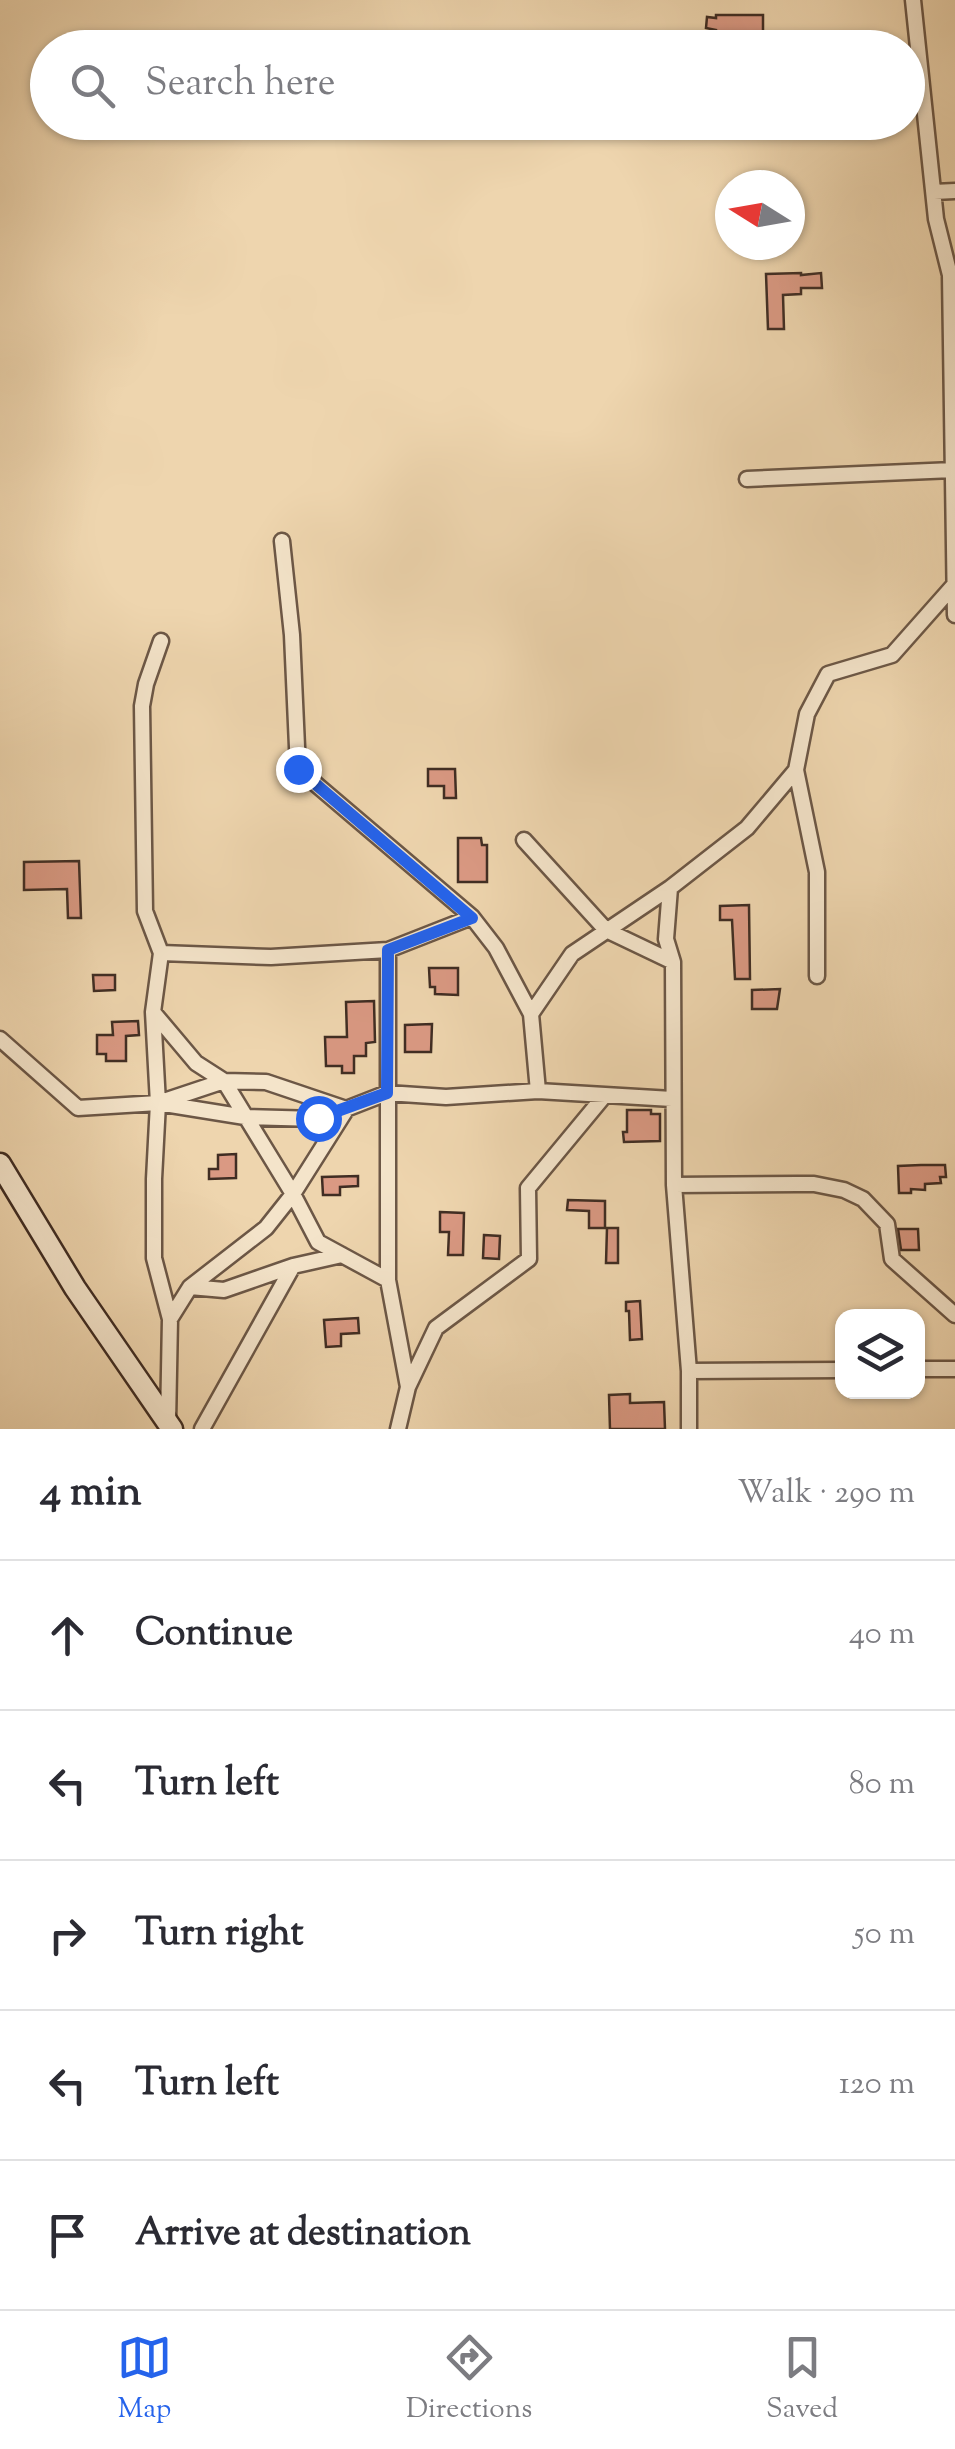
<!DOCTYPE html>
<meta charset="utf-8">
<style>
body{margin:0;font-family:"Sorts Mill Goudy",serif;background:#f7f7f7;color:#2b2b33}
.controls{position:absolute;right:30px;bottom:30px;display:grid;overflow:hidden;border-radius:20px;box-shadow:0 2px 8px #0004}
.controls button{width:90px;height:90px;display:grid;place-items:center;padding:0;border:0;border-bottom:2px solid #e1e1e2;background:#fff;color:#2b2b33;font:50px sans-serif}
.compass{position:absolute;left:715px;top:170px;width:90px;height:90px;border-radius:50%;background:#fff;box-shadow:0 2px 8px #0004;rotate:281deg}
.stop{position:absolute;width:30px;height:30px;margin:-22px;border:8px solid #2563eb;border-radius:50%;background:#fff}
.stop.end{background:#2563eb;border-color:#fff;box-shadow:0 2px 10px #0008}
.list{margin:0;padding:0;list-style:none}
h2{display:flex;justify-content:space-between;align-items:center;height:130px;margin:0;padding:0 40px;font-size:42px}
h2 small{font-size:32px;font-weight:400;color:#7c7c81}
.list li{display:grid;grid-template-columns:65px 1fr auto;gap:30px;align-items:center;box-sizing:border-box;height:150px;padding:0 40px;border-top:2px solid #e1e1e2}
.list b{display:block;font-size:38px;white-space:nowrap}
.list em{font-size:32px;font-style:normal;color:#7c7c81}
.icon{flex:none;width:55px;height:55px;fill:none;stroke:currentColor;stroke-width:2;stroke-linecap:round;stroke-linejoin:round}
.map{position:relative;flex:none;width:955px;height:1429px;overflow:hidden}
.search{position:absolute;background:#fff;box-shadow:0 2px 8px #0004;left:30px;right:30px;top:30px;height:110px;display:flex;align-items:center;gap:25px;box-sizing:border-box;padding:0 35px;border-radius:55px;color:#7c7c81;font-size:38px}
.sheet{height:880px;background:#fff}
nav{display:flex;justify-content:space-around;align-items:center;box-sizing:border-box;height:140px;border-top:2px solid #e1e1e2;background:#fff;font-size:28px;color:#7c7c81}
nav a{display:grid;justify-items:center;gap:5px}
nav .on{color:#2563eb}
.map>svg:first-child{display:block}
.building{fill:#da9983;stroke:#402d23;stroke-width:2.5}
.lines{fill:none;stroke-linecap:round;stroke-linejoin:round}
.minor-casing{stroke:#6c5746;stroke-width:19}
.secondary-casing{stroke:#402d23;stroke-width:25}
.minor{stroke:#f4e4ca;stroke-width:14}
.secondary{stroke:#f4e4ca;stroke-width:20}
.route{stroke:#2563eb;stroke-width:12}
</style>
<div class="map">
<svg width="955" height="1429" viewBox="0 0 955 1429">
<rect width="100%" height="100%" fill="#eed5ae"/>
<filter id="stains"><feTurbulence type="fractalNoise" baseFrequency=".002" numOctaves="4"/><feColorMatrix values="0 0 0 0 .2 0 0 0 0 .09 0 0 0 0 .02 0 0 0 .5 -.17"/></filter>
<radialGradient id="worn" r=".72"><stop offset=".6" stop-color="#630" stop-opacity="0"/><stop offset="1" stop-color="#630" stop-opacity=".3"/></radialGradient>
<path class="building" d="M716,15H763V33L716,34V30L706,28L707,17L716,18Z
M801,273V275L821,273L822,288H801V294L783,295L784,329H768L766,274Z
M428,769H455L456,798H444V786H428Z
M458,838H481L482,845H487V882H458Z
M79,861L81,918H68L67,889L24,890V862Z
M749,905L750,979H735L732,920H720V906Z
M429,968H458V995L435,994V987H430Z
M93,975H115V990L94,991Z
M780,989L777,1009H752V990Z
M374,1001L375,1042L366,1043V1056H354V1073H342V1066H326L325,1037H347L346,1002Z
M138,1021L139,1035L126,1036V1061H106V1054H97V1035H113L112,1022Z
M432,1024L431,1052H405V1025Z
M627,1110H651V1114H660V1141L624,1142L623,1132H627Z
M236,1154V1178L209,1179V1169H218V1155Z
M921,1165H945L946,1177H940L941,1183L925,1184V1190L911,1189V1193H899L898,1166Z
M358,1176V1186L340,1187V1195H323L322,1177Z
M568,1200L605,1201V1228H589V1211L567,1210Z
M440,1212L464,1213L463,1255H448L449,1232H440Z
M607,1228H618V1263H606Z
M898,1229H918L919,1250H901Z
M484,1235L500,1236L499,1259L483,1258Z
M640,1301L642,1339L630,1340L629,1311H626V1302Z
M358,1318L359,1333L341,1334V1346L326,1347L324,1320Z
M630,1394V1403L664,1402L665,1429H610L609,1395Z"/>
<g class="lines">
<defs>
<path id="minor" d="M913,0L936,219L950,275L955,615
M934,192L955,191
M747,479L953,470
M282,541L292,635L298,769L472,917L496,948L531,1014
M796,770L817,872V976
M524,840L606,930L673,962L674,1185L689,1371V1429
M388,950V1280L408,1387
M161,953L271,957L388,950L472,917
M673,962L666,939L670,888L747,828L796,770L807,714L828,674L892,655L954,585
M153,1012L196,1063L224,1081L293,1194L318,1242L388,1280
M0,1039L78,1108L158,1103L224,1081L266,1082L346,1109L387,1093L446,1097L538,1091L672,1099
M538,1091L531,1014L572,954L670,888
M158,1103L153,1012L161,953L145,911L142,706L146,684L161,641
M674,1185L797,1184H814L844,1190L863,1199L887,1224L892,1259L955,1315
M190,1287L224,1290L293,1266L342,1255
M170,1319L190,1287L266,1228L293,1194L346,1110
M918,1369H955
M689,1371L842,1370
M168,1423L170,1319L154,1258V1179L158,1103L245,1117L318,1119L346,1109
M202,1429L293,1266
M398,1429L408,1387L436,1328L529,1259L528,1188L605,1095"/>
<path id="secondary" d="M0,1164L75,1288L172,1429"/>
</defs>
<use href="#minor" class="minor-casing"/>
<use href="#secondary" class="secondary-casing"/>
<use href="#minor" class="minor"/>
<use href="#secondary" class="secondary"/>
</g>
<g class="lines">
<path class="route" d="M298,769L472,918L388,950L387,1093L318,1118"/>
</g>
<rect width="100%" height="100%" filter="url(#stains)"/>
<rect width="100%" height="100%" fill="url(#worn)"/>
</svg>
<div class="controls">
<button><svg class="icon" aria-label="layers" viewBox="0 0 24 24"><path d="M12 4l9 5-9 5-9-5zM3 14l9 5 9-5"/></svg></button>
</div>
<svg class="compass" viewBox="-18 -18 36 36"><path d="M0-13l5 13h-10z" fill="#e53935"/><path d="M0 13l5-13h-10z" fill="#7c7c81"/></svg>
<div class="stop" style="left:318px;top:1118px"></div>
<div class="stop end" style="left:298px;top:769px"></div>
<div class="search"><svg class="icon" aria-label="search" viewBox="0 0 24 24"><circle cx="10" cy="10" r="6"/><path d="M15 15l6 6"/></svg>Search here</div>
</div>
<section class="sheet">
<h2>4 min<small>Walk · 290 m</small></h2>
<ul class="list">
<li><svg class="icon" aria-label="ahead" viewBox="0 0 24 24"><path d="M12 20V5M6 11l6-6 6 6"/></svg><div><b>Continue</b></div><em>40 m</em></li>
<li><svg class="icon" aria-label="left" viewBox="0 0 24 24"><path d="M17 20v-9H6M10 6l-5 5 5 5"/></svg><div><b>Turn left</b></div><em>80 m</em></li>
<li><svg class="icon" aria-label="right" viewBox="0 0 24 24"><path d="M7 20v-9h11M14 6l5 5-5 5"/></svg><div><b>Turn right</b></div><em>50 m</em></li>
<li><svg class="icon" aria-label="left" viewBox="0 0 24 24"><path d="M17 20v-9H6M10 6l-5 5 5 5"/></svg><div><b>Turn left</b></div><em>120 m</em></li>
<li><svg class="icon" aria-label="arrive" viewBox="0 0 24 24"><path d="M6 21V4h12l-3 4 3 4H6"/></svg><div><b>Arrive at destination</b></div></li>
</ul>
</section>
<nav>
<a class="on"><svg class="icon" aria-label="map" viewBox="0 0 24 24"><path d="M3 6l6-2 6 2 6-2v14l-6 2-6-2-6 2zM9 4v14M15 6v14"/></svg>Map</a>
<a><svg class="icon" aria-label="directions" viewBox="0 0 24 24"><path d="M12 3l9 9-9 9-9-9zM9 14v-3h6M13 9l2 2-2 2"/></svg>Directions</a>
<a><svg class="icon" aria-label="saved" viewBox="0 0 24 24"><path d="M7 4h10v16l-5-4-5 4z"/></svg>Saved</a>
</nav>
